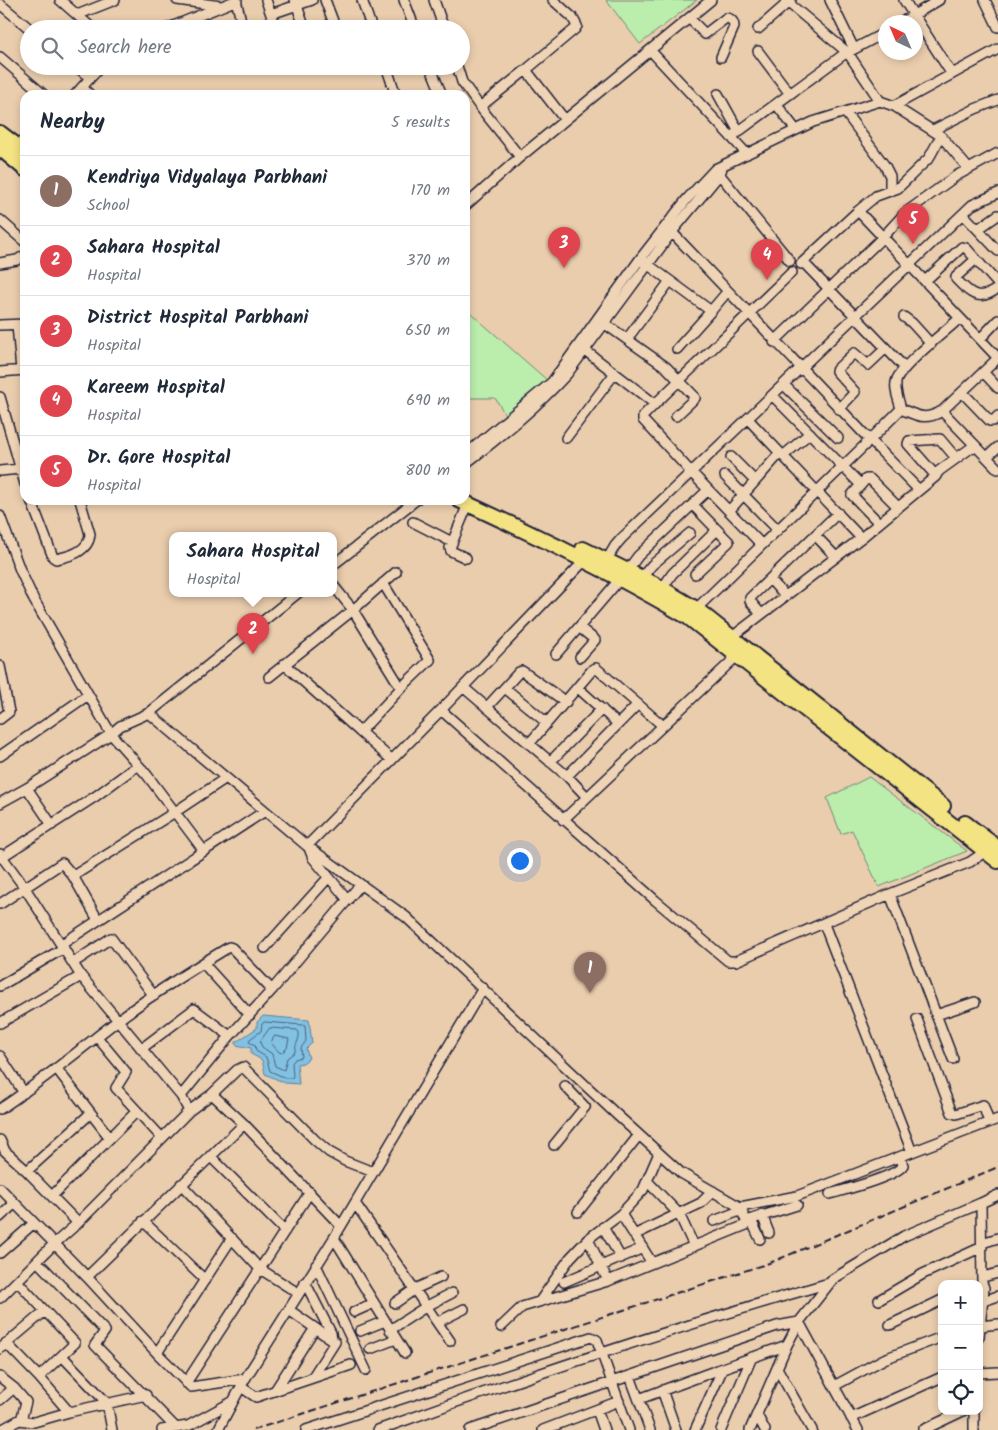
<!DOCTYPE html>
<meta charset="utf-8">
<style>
body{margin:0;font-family:Kalam,sans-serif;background:#f2f2f3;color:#1f2937}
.controls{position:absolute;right:15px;bottom:15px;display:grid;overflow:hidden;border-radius:10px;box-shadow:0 2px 8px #0003}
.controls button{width:45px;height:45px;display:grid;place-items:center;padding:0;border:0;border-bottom:1px solid #e0e1e3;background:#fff;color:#1f2937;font:25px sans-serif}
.compass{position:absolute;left:878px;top:15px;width:45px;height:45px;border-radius:50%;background:#fff;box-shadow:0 2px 8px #0003;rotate:316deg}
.you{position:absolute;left:519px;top:860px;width:18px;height:18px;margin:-12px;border:4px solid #fff;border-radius:50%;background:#1a73e8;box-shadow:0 0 0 8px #1a73e833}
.badge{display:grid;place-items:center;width:32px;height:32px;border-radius:50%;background:#b45309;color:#fff;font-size:16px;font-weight:700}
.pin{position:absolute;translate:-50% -41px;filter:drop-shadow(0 1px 2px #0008)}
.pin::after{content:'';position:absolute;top:26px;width:18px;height:15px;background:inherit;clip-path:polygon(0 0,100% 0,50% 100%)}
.popup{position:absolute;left:169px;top:532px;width:168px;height:65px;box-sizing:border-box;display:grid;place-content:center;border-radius:10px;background:#fff;filter:drop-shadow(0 1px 4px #0005);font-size:16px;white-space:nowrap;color:#747a83}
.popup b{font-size:19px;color:#1f2937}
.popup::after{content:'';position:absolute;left:50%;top:100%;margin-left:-10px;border:10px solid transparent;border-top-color:#fff}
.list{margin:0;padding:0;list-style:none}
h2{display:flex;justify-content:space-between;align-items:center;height:65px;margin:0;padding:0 20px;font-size:21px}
h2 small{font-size:16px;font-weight:400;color:#747a83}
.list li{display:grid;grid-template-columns:32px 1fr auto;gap:15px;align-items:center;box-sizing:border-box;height:70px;padding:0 20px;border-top:1px solid #e0e1e3}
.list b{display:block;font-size:19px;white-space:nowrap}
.list p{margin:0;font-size:16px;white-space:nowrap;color:#747a83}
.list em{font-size:16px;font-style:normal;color:#747a83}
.icon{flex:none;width:28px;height:28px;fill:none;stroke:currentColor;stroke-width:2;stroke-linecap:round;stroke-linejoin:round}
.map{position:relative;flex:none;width:998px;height:1430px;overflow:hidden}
.search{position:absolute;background:#fff;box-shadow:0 2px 8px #0003;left:20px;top:20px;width:450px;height:55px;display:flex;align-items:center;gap:12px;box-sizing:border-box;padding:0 18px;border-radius:28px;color:#747a83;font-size:19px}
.panel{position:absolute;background:#fff;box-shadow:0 2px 8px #0003;left:20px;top:90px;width:450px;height:415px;border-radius:15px}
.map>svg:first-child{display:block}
.green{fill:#bbedad;stroke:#6e8874}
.water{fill:#82c1e2;stroke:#5c819f}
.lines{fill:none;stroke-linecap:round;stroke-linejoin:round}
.shore{stroke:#48627e;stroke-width:1}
.minor-casing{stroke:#22223b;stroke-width:12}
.highway-casing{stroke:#22223b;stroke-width:18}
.minor{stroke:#efd4b6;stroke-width:9}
.highway{stroke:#f4e382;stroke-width:14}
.rail{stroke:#22223b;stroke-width:2;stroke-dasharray:8 4;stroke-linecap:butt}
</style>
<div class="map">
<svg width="998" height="1430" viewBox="0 0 998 1430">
<rect width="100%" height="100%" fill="#eacdad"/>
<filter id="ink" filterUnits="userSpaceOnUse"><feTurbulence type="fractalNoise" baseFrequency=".02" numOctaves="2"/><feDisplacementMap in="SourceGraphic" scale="10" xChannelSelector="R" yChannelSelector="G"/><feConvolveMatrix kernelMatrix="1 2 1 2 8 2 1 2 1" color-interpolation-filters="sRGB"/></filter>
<g filter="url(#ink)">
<path class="green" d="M606,0H697L640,44Z
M465,308L548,381L508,419L495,398H465Z
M869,777L967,851L879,887L852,830L841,834L827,798Z"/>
<path class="water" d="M263,1016L309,1020L312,1043L306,1049L309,1058L303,1063L297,1064L299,1084L285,1083L265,1074L262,1060L251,1054V1048L236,1045V1042L257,1028V1022Z"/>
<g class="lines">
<path class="shore" d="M265,1022L303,1025L305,1026L306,1041L301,1048L302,1057L295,1059L292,1063L293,1076L292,1078H286L270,1071L266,1057L256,1051L255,1045L249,1042L250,1039L261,1031L262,1024Z
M270,1028L297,1030L299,1032C300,1040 295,1044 295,1052L287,1058L284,1070L275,1066L272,1054L262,1047L260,1042Z
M275,1036L289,1039L287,1048L282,1053L279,1052L271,1043Z"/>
<defs>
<path id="minor" d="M60,0L93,29
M177,0L221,6
M236,0L243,29
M266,0L276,29
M295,0L305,29
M325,0L336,29
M362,0L372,29
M404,0L415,29
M434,0L444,29
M553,0L572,17L577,26L575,29L526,70L565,120
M785,0L848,53L880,101
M830,0L854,49
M904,0L951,73
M985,0L998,27
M0,4L30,29
M271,14L312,0
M77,15L115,0
M689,18L705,34L726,18C731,18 734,22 734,27L721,57
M902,22L939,0
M166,29L237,0
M758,29L791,0
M650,50L747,154
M758,51L790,94
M0,57L44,95
M76,66L90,78
M386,66L396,95
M430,66L442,95
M457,66L462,82L480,107L526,70
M82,87L90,95
M718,94L739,132
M75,95L101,66
M776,104L796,130
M894,106L941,136L968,168
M480,107L520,157
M845,112L885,166L890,176V191
M933,130L975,109L998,100
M731,137L843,55L886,32
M716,170L790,261
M465,206L520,157L711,0
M858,211L876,196L898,188L929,158L941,136
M963,214L998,251
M0,220L25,242
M666,226L870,440L696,609
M978,229L998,215
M976,259L956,277V279C969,293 979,303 998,288
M643,261L711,311L727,292
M803,262L905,368
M0,263L17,260L25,255
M801,264L858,211L960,318C946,331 904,363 897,379C893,388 899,400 901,409L870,440L919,490
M925,281L962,247L966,248L998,284
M904,317L912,323L931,344
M601,321L666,367L694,396L695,398L676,416
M0,325L25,324
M17,325L21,370
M627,339L670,281
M980,339L998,320
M774,342L883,237L905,213L956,176L998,153
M582,348L655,404L792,272
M677,349L711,311
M0,372L25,370
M983,372L998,388
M784,385L838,438
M962,392L990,421H993L998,416
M773,396L861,485
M0,397L25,484
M655,404L643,416V420L691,472L762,545
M839,409L855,392L836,371L837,369L854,353L868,365L886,348
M901,409C918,416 925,421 942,411L998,358L960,318
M942,411L998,469
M748,419L861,538
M566,438L615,373
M465,455L552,382L640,259L687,199L715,169L813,122L880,101L894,106L998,49
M783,456L810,433
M731,457L755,481
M987,457L998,447
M465,464C501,436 536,408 567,374L672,232L720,174L723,165
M0,471L20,469
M725,476L778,530
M936,476L908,444L909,441L940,439L956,458
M31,500L53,557L56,559C71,556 89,551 90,534L80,500
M693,505L729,542L695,574
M729,511L780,453
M0,516L20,570L34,600L111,734L147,775L204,851
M413,522L452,542
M879,523L852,495L866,479H870L898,507
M815,535L836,557
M466,558L451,551L450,548L468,504
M605,563L615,546L622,538L972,205L998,193
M333,565L416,500
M627,571L638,556L708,490
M641,578L652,565L690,533
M770,579L785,596
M383,583L430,660L401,688
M333,585L353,610L401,688L360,732L392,760
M662,589L672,574L717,530
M761,614L750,601V598L838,513
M579,627L595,640L580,657
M732,637L861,538L935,477L939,471L975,445
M556,654L620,579
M284,664L360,732
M0,666L9,712L0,719
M269,677L353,610L396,572
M463,687L567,776L587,797
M505,688L547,723
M578,688L618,724
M487,707L519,672L522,671L566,702
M441,710L655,900L728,961H736L890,894L970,862L989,849
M149,713L307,846L441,710L588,557
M529,744L593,669L596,668L662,725
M0,756L88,695
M550,762L602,709
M567,776L638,704
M27,788L52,825
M0,803L27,788L111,734L120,726L149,713L298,593
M563,820L737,656
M307,846L406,917L616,1114L681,1173L740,1207L797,1196L998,1119
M309,848L313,858L348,900
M0,854L25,888L81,976L181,1096L189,1111L78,1223L54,1244L0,1298
M0,858L96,796L138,765
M73,876L175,812L226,778
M890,894L953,1059
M0,904L62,863L73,876L98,920
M824,924L912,1152
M62,944L265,811
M265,948L328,878
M73,963L111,938L154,996
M203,963L250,1015
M0,986L64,948
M936,1015L975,1002
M917,1019L952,1113L956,1114L983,1105L989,1122
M0,1023L81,976
M97,1037L126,1072L116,1088L162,1138
M141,1049L194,1009L230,1036
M0,1056L24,1093
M57,1069L110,1138
M212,1094L237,1070L243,1067L315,1140L329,1152L345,1161L373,1172
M181,1096L230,1036L272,990L360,885
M0,1109C41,1082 78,1051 117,1021C152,994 191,970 229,947L232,948L272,990
M189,1111L212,1094L244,1124L340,1225
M0,1140L5,1151L27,1171L78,1223
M554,1145L585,1107L565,1086
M210,1156L285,1231
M27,1171L91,1113
M647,1181L679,1214L694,1246
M181,1184L260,1269L298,1293
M0,1188L87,1277L157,1353L191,1387L245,1379
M830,1194C844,1190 898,1176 903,1165L900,1157
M52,1196L137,1111
M355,1203L450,1341
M578,1212L639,1135
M621,1214L652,1263
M762,1215L769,1233
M0,1217L15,1203
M751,1220L760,1239
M143,1221L205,1280
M714,1221L742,1210
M746,1221L797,1205
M603,1227L621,1258
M634,1235L701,1203L713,1191
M334,1238L405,1353
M588,1239L608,1281
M982,1243L998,1238
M0,1253L34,1223
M37,1261L105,1331L95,1345L175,1427
M316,1265L366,1370
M87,1277L244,1124
M983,1277L998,1273
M17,1281L75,1343L39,1377
M305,1282L331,1333L332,1340
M564,1282L643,1248
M879,1300L923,1274L982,1247
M540,1301L570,1258L588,1239L621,1214L643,1190L659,1153
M983,1301L998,1296
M395,1303L415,1289L441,1277
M289,1310L335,1342L312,1378
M354,1312L374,1303
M438,1322L464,1309
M890,1325L942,1300
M980,1326L998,1324
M501,1327L522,1307L608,1281L746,1225V1221L740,1207
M390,1330L427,1306L452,1293
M360,1331L385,1321
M979,1337L984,1288L982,1283L981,1203L998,1195
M6,1343L39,1377L69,1412
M0,1349L45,1311
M370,1349L396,1339
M157,1353L232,1238
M62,1356L107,1403L112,1430
M777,1368L812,1430
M979,1373L998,1372
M630,1376L650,1430
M0,1377L14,1388L26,1402L21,1420
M186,1383L310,1192
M834,1386L884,1359L942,1337
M241,1387L256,1397L351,1365
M276,1389L315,1328
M662,1390L676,1430
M639,1399L723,1368
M0,1400L14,1388
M597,1410L604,1430
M757,1415L765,1430
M851,1418L942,1377
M1,1430L19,1420L34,1422L69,1412L146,1395
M162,1430L188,1426L232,1402
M218,1430L245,1379L334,1238L483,988
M306,1430L591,1337L597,1340L629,1430
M378,1430C527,1376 677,1327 829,1283
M470,1430L777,1326L799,1322L858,1430
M543,1430L619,1401
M695,1430L723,1368L787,1345
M721,1430L752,1357
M750,1430L787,1345L799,1322L833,1279L904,1236L981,1203
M923,1430L963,1411
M974,1430V1411"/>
<path id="highway" d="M0,133L25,152
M0,148L25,169
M459,500C537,536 614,573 688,617L998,861
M583,549L656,585L696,609L943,806
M965,823L998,848"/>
</defs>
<use href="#minor" class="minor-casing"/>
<use href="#highway" class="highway-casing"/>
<use href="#minor" class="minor"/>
<use href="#highway" class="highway"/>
<path class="rail" d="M253,1430L772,1262L998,1167"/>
</g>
</g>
</svg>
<div class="controls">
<button>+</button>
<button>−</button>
<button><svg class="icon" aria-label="locate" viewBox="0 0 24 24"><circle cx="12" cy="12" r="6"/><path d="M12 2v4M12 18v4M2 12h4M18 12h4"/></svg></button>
</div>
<svg class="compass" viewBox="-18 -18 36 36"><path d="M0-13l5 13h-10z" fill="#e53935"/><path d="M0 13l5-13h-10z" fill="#747a83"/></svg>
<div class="you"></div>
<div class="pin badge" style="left:590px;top:993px;background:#8d6e63">1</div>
<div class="pin badge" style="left:253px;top:654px;background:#e0444e">2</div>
<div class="popup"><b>Sahara Hospital</b>Hospital</div>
<div class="pin badge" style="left:564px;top:268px;background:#e0444e">3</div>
<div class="pin badge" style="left:767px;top:280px;background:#e0444e">4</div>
<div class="pin badge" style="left:913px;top:244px;background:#e0444e">5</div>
<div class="search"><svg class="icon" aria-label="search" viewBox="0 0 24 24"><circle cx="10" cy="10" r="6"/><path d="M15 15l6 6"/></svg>Search here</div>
<section class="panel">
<h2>Nearby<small>5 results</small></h2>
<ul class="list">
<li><span class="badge" style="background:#8d6e63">1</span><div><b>Kendriya Vidyalaya Parbhani</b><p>School</p></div><em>170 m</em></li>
<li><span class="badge" style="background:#e0444e">2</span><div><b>Sahara Hospital</b><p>Hospital</p></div><em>370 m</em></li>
<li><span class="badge" style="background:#e0444e">3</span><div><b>District Hospital Parbhani</b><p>Hospital</p></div><em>650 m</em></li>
<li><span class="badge" style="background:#e0444e">4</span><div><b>Kareem Hospital</b><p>Hospital</p></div><em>690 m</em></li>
<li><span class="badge" style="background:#e0444e">5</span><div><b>Dr. Gore Hospital</b><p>Hospital</p></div><em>800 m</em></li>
</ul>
</section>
</div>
